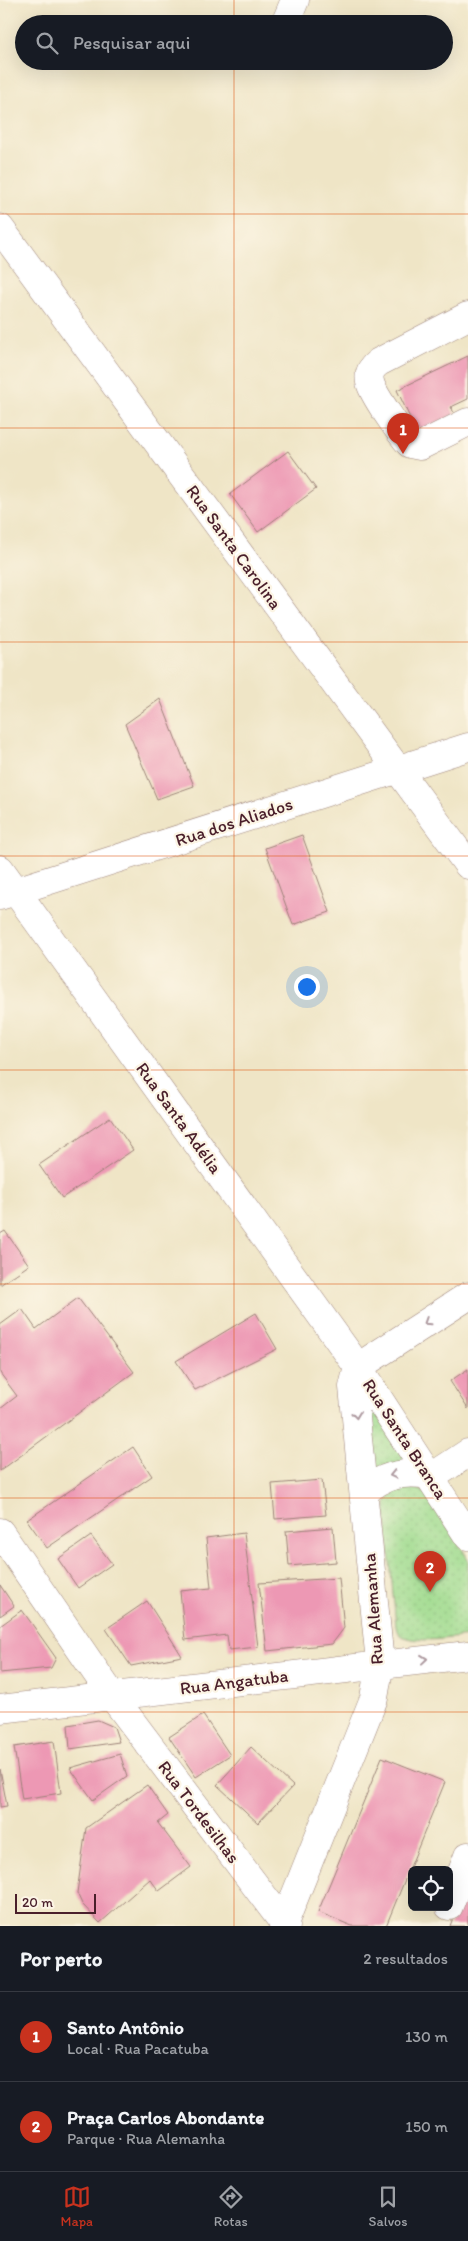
<!DOCTYPE html>
<html lang="pt">
<meta charset="utf-8">
<style>
body{margin:0;font-family:Itim,sans-serif;background:#20242c;color:#f1f3f6}
.controls{position:absolute;right:15px;bottom:15px;display:grid;overflow:hidden;border-radius:8px;box-shadow:0 5px 20px #0002}
.controls button{width:45px;height:45px;display:grid;place-items:center;padding:0;border:0;border-bottom:1px solid #363941;background:#171b24;color:#f1f3f6;font:25px sans-serif}
.scale{position:absolute;left:15px;bottom:12px;width:81px;box-sizing:border-box;padding-left:5px;border:2px solid #4a1f2b;border-top:0;font-size:14px;line-height:18px;white-space:nowrap;color:#4a1f2b;-webkit-text-stroke:4px #fcf5e5;paint-order:stroke}
.you{position:absolute;left:306px;top:986px;width:18px;height:18px;margin:-12px;border:4px solid #fff;border-radius:50%;background:#1a73e8;box-shadow:0 0 0 8px #1a73e833}
.badge{display:grid;place-items:center;width:32px;height:32px;border-radius:50%;background:#c8321e;color:#fff;font-size:16px;font-weight:700}
.pin{position:absolute;translate:-50% -41px;filter:drop-shadow(0 1px 2px #0008)}
.pin::after{content:'';position:absolute;top:26px;width:18px;height:15px;background:inherit;clip-path:polygon(0 0,100% 0,50% 100%)}
.list{margin:0;padding:0;list-style:none}
h2{display:flex;justify-content:space-between;align-items:center;height:65px;margin:0;padding:0 20px;font-size:21px}
h2 small{font-size:16px;font-weight:400;color:#9ea1a6}
.list li{display:grid;grid-template-columns:32px 1fr auto;gap:15px;align-items:center;box-sizing:border-box;height:90px;padding:0 20px;border-top:1px solid #363941}
.list b{display:block;font-size:19px;white-space:nowrap}
.list p{margin:0;font-size:16px;white-space:nowrap;color:#9ea1a6}
.list em{font-size:16px;font-style:normal;color:#9ea1a6}
.icon{flex:none;width:28px;height:28px;fill:none;stroke:currentColor;stroke-width:2;stroke-linecap:round;stroke-linejoin:round}
.map{position:relative;flex:none;width:468px;height:1926px;overflow:hidden}
.search{position:absolute;background:#171b24;box-shadow:0 5px 20px #0002;left:15px;right:15px;top:15px;height:55px;display:flex;align-items:center;gap:12px;box-sizing:border-box;padding:0 18px;border-radius:28px;color:#9ea1a6;font-size:19px}
.sheet{height:245px;background:#171b24}
nav{display:flex;justify-content:space-around;align-items:center;box-sizing:border-box;height:70px;border-top:1px solid #363941;background:#171b24;font-size:14px;color:#9ea1a6}
nav a{display:grid;justify-items:center;gap:2px}
nav .on{color:#c8321e}
.map>svg:first-child{display:block}
.park{fill:url(#park-dots);stroke:#747d5c}
.building{fill:#ed98b4}
.lines{fill:none;stroke-linecap:round;stroke-linejoin:round}
.minor-casing{stroke:#9c8278;stroke-width:29}
.minor{stroke:#fff;stroke-width:28}
.oneway{stroke:#ae9aa0}
.grid{fill:none;stroke:#e0560e;stroke-width:1;stroke-opacity:0.55}
.labels{text-anchor:middle;stroke-width:4.5;stroke-linejoin:round;paint-order:stroke}
.street-label{font-size:18px;fill:#4a1f2b;stroke:#fcf5e5}
</style>
<div class="map">
<svg width="468" height="1926" viewBox="0 0 468 1926">
<defs>
<pattern id="park-dots" width="8" height="8" patternUnits="userSpaceOnUse" patternTransform="scale(1.25)"><rect width="8" height="8" fill="#9fdb8e"/><path d="M2 2h.1M6 6h.1" fill="none" stroke="#8abc7b" stroke-width="1.8" stroke-linecap="round"/></pattern>
</defs>
<rect width="100%" height="100%" fill="#fcf5e5"/>
<filter id="ink" filterUnits="userSpaceOnUse"><feTurbulence type="fractalNoise" baseFrequency=".02" numOctaves="2"/><feDisplacementMap in="SourceGraphic" scale="10" xChannelSelector="R" yChannelSelector="G"/><feConvolveMatrix kernelMatrix="1 2 1 2 8 2 1 2 1" color-interpolation-filters="sRGB"/></filter>
<filter id="wash" filterUnits="userSpaceOnUse"><feTurbulence type="fractalNoise" baseFrequency=".0096" numOctaves="4" result="noise"/><feDisplacementMap in="SourceGraphic" scale="20" xChannelSelector="R" yChannelSelector="G"/><feGaussianBlur stdDeviation="1.12" result="paint"/><feColorMatrix in="noise" values="0 0 0 0 0 0 0 0 0 0 0 0 0 0 0 0 0 1.4 0 .05"/><feComposite in="paint" operator="in"/></filter>
<g filter="url(#wash)">
<rect width="100%" height="100%" fill="#efe5c6"/>
<path class="park" d="M365,1395L413,1464L377,1475Z
M405,1488L417,1489L429,1493L468,1559V1636C451,1638 413,1644 400,1635L396,1626L385,1509C387,1497 393,1490 405,1488Z"/>
<g id="blocks">
<path class="building" d="M468,356V399L451,407L455,415L417,433L397,390Z
M288,451L316,489L258,532L230,494Z
M160,699L194,786L157,799L125,724Z
M302,835L330,912L293,925L265,848Z
M110,1117L133,1150L62,1198L39,1165Z
M5,1231L29,1265L0,1285V1234Z
M78,1298L134,1372L0,1471V1409L17,1396L0,1373V1325L22,1309L36,1329Z
M256,1313L277,1349L195,1390L176,1361Z
M468,1369V1409L450,1381Z
M133,1447L152,1476L47,1548L27,1520Z
M322,1480L326,1515L275,1519L272,1484Z
M333,1527L336,1562L289,1566L286,1531Z
M244,1533L258,1647L229,1650L227,1635L185,1640L180,1591L211,1588L206,1538Z
M91,1536L112,1564L78,1588L58,1559Z
M339,1578L344,1628L332,1644L267,1651L259,1583Z
M0,1585L14,1606L0,1616Z
M147,1601L182,1656L131,1666L106,1629Z
M22,1610L56,1658L51,1668L0,1673V1626Z
M203,1715L230,1755L196,1777L169,1737Z
M98,1720L114,1727L119,1742L70,1749L68,1725Z
M54,1741L61,1793L22,1799L14,1747Z
M251,1747L293,1786L258,1823L217,1785Z
M120,1754L127,1776L93,1800L70,1768Z
M382,1757L445,1782L386,1926H352L318,1912Z
M0,1769L7,1806L0,1807Z
M147,1785L168,1815L158,1823L191,1867L159,1891L150,1879L100,1923L82,1904L77,1893L86,1828Z
M468,1878V1926H450Z"/>
</g>
</g>
<g filter="url(#ink)">
<use href="#blocks" fill-opacity="0" stroke="#9c8278" stroke-width="1"/>
<g class="lines">
<defs>
<path id="minor" d="M285,24L295,0
M0,228L468,865
M468,316L379,362C372,367 368,373 370,382C373,395 401,434 410,444L420,446L468,422
M0,869L358,1367L468,1536
M0,896L468,747
M358,1367L468,1296
M430,1478L468,1453
M364,1493C382,1475 403,1471 428,1475
M0,1532L113,1697L286,1926
M0,1709L468,1655
M449,1906L468,1856
M283,1926L374,1698L380,1663L353,1387L358,1367"/>
</defs>
<use href="#minor" class="minor-casing"/>
<use href="#minor" class="minor"/>
</g>
<defs><path id="oneway-chevron" d="M-2-3.5L2.5 0L-2 3.5" fill="none" stroke-width="1.6" stroke-linecap="round" stroke-linejoin="round" transform="scale(1.25)"/></defs>
<g class="oneway">
<use href="#oneway-chevron" transform="translate(427 1322) rotate(147)"/>
<use href="#oneway-chevron" transform="translate(356 1415) rotate(84)"/>
<use href="#oneway-chevron" transform="translate(393 1475) rotate(167)"/>
<use href="#oneway-chevron" transform="translate(424 1659) rotate(-6)"/>
</g>
</g>
<path class="grid" d="M234,0V24M234,61V1926M0,214H468M0,428H468M0,642H468M0,856H468M0,1070H468M0,1284H468M0,1498H468M0,1712H468"/>
<g class="labels">
<g class="street-label">
<text transform="translate(234 547) rotate(54)" y="6">Rua Santa Carolina</text>
<text transform="translate(234 822) rotate(-18)" y="6">Rua dos Aliados</text>
<text transform="translate(179 1118) rotate(54)" y="6">Rua Santa Adélia</text>
<text transform="translate(405 1439) rotate(57)" y="6">Rua Santa Branca</text>
<text transform="translate(373 1609) rotate(-94)" y="6">Rua Alemanha</text>
<text transform="translate(234 1682) rotate(-7)" y="6">Rua Angatuba</text>
<text transform="translate(199 1812) rotate(53)" y="6">Rua Tordesilhas</text>
</g>
</g>
</svg>
<div class="controls">
<button><svg class="icon" aria-label="locate" viewBox="0 0 24 24"><circle cx="12" cy="12" r="6"/><path d="M12 2v4M12 18v4M2 12h4M18 12h4"/></svg></button>
</div>
<div class="scale">20 m</div>
<div class="you"></div>
<div class="pin badge" style="left:403px;top:454px">1</div>
<div class="pin badge" style="left:430px;top:1592px">2</div>
<div class="search"><svg class="icon" aria-label="search" viewBox="0 0 24 24"><circle cx="10" cy="10" r="6"/><path d="M15 15l6 6"/></svg>Pesquisar aqui</div>
</div>
<section class="sheet">
<h2>Por perto<small>2 resultados</small></h2>
<ul class="list">
<li><span class="badge">1</span><div><b>Santo Antônio</b><p>Local · Rua Pacatuba</p></div><em>130 m</em></li>
<li><span class="badge">2</span><div><b>Praça Carlos Abondante</b><p>Parque · Rua Alemanha</p></div><em>150 m</em></li>
</ul>
</section>
<nav>
<a class="on"><svg class="icon" aria-label="map" viewBox="0 0 24 24"><path d="M3 6l6-2 6 2 6-2v14l-6 2-6-2-6 2zM9 4v14M15 6v14"/></svg>Mapa</a>
<a><svg class="icon" aria-label="directions" viewBox="0 0 24 24"><path d="M12 3l9 9-9 9-9-9zM9 14v-3h6M13 9l2 2-2 2"/></svg>Rotas</a>
<a><svg class="icon" aria-label="saved" viewBox="0 0 24 24"><path d="M7 4h10v16l-5-4-5 4z"/></svg>Salvos</a>
</nav>
